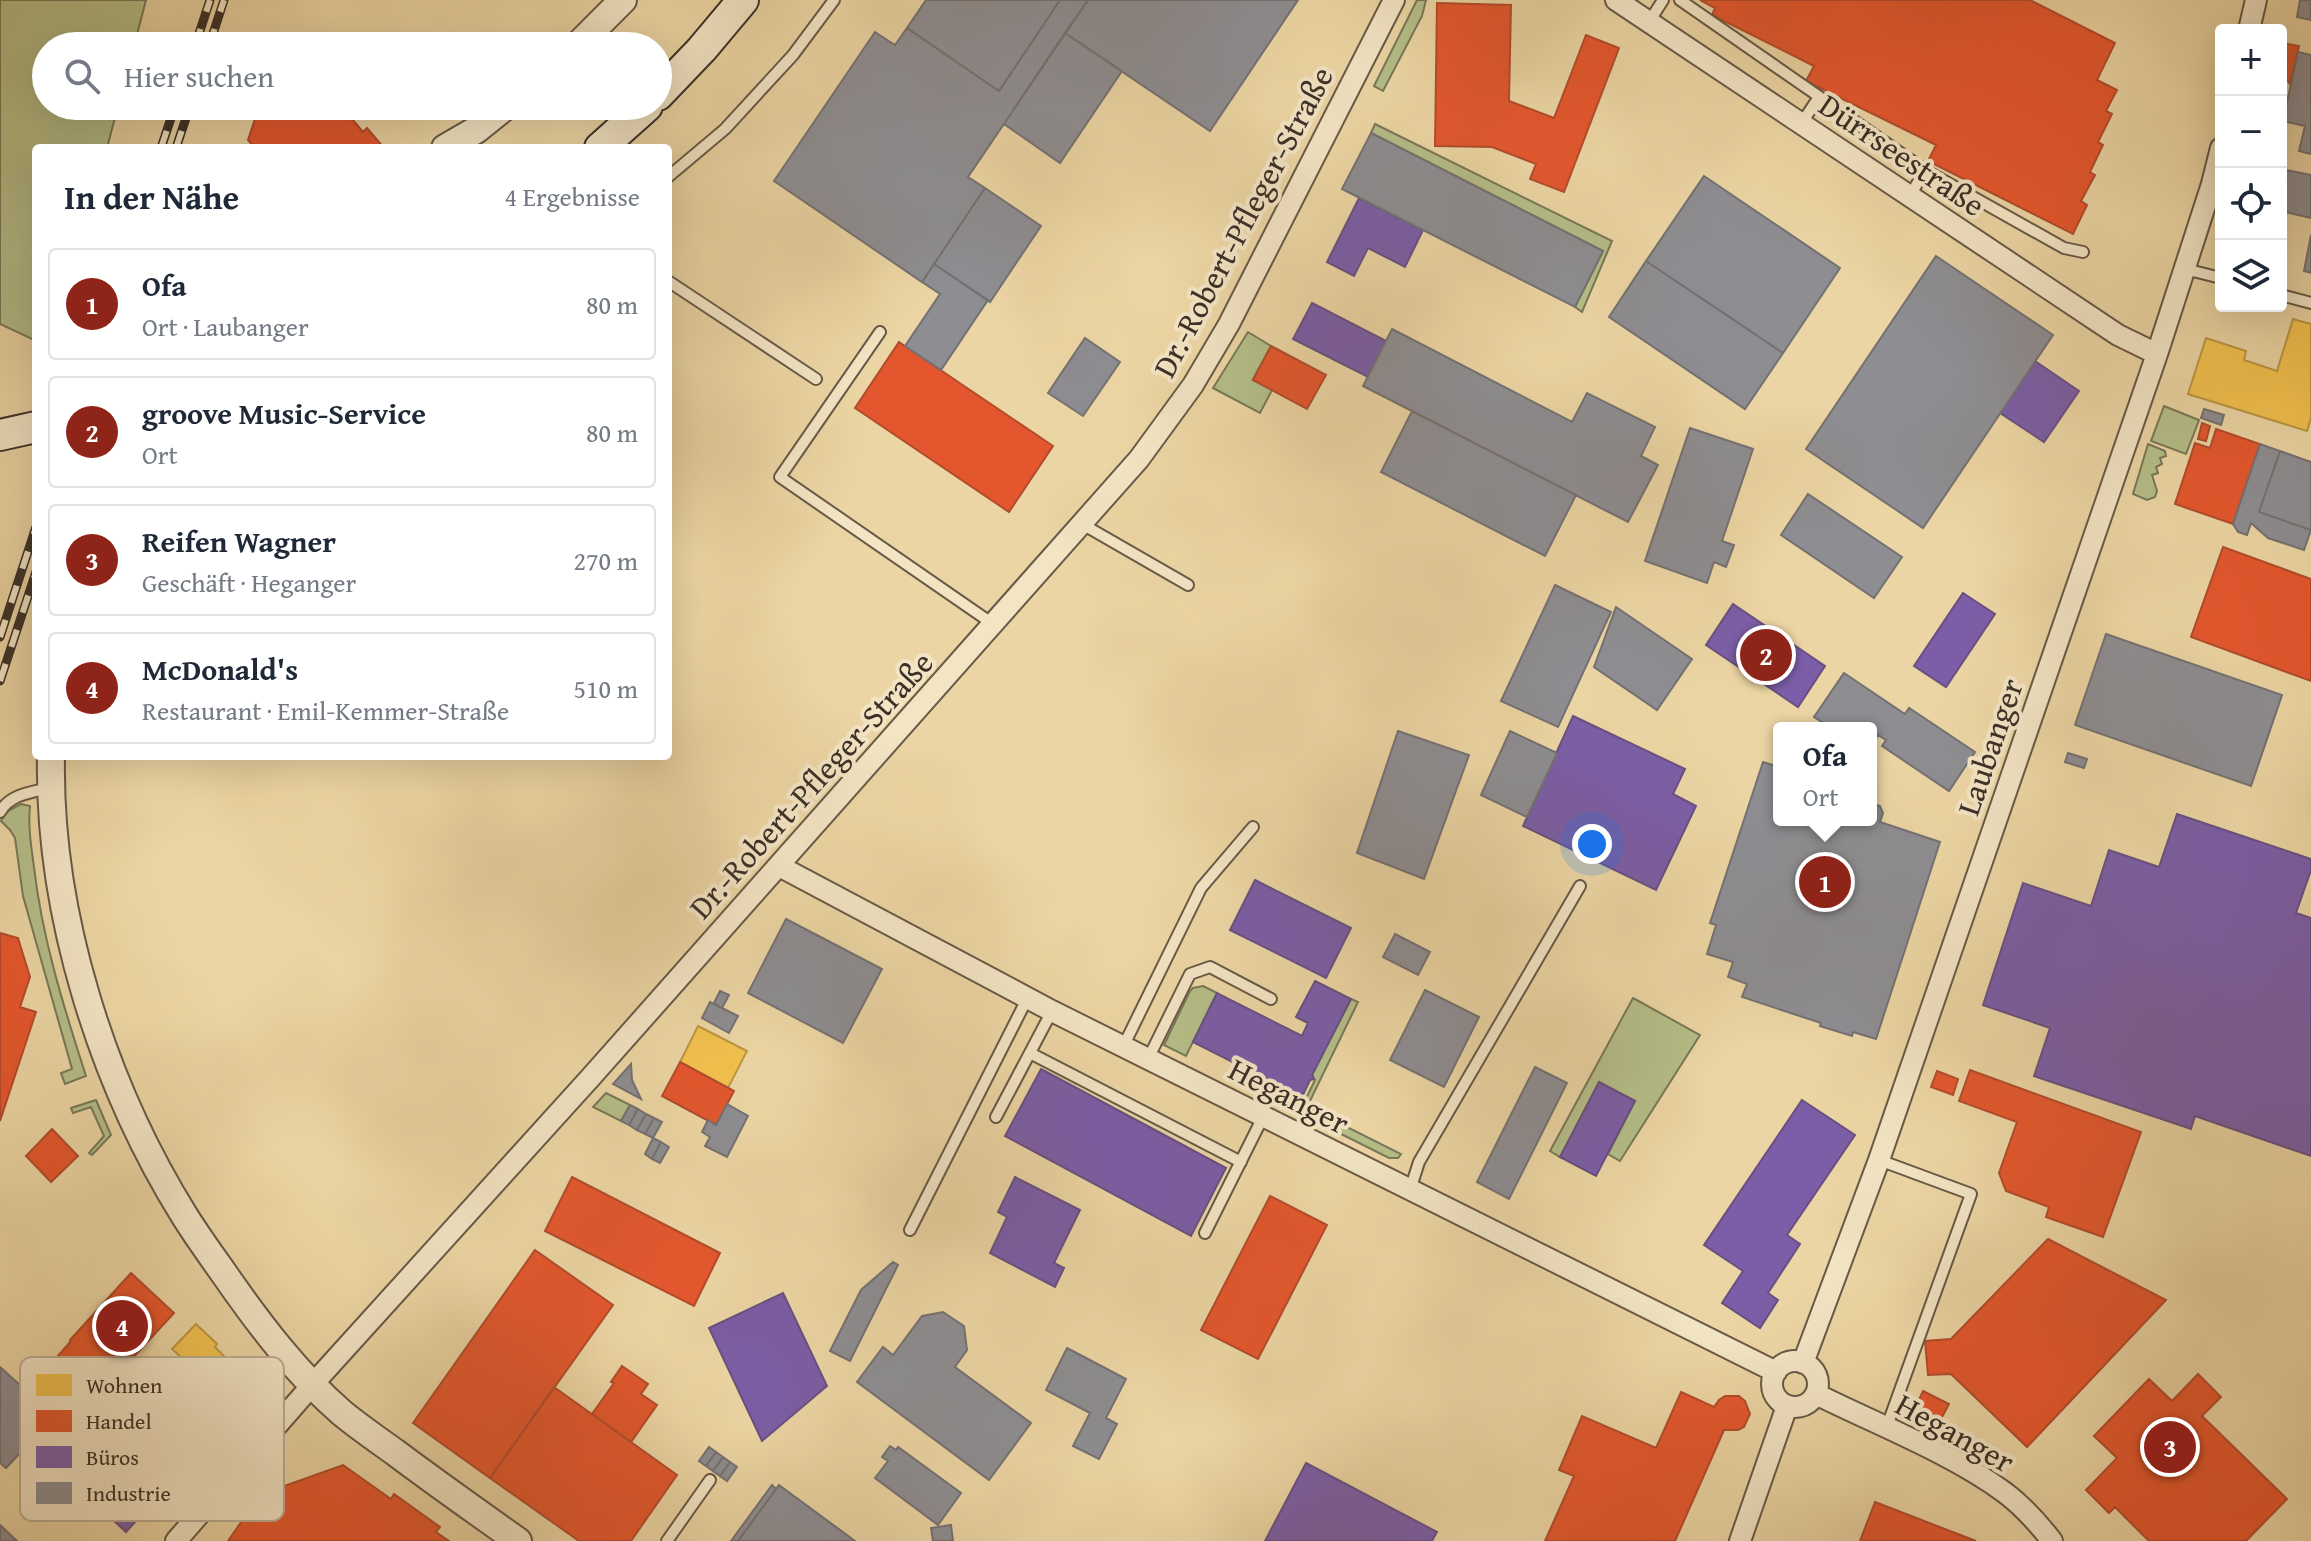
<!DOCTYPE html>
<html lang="de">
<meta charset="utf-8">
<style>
body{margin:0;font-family:"Gentium Book Plus",serif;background:#f2f2f3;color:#1f2937}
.controls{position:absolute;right:24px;top:24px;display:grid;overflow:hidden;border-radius:8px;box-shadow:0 8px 32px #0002}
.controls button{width:72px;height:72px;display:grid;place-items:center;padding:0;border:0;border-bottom:2px solid #e0e1e3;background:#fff;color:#1f2937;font:40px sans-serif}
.you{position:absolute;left:1592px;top:844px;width:28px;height:28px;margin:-20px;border:6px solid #fff;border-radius:50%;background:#1a73e8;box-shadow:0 0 0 12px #1a73e833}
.badge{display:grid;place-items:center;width:52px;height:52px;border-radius:50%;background:#8f2418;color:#fff;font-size:26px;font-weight:700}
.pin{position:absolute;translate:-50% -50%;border:4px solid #fff;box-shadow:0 2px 8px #0006}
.popup{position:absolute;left:1773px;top:722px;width:104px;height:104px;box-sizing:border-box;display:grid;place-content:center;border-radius:8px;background:#fff;filter:drop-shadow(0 2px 6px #0005);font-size:26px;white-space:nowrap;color:#747a83}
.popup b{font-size:30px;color:#1f2937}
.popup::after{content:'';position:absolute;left:50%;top:100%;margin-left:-16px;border:16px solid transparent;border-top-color:#fff}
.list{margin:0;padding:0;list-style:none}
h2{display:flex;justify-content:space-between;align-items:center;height:104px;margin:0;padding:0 32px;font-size:34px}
h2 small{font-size:26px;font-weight:400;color:#747a83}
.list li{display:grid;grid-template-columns:52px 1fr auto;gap:24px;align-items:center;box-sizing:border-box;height:112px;margin:0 16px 16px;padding:0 16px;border:2px solid #e0e1e3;border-radius:8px}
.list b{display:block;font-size:30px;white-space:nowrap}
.list p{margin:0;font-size:26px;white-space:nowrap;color:#747a83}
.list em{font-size:26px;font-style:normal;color:#747a83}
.icon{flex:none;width:44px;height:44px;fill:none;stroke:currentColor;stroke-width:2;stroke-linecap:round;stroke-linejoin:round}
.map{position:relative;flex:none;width:2311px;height:1541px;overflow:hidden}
.search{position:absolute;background:#fff;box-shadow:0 8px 32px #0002;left:32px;top:32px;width:640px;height:88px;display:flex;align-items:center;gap:20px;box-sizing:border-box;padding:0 28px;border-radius:44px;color:#747a83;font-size:30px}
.panel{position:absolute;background:#fff;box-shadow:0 8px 32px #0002;left:32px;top:144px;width:640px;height:616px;border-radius:8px}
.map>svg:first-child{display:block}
.green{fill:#b5be88;stroke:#787858;stroke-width:2}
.homes{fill:#f2c14e;stroke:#bb9643;stroke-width:2}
.shops{fill:#e4572e;stroke:#b14c2c;stroke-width:2}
.offices{fill:#7b5ea7;stroke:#685081;stroke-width:2}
.industry{fill:#8d8d92;stroke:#747172;stroke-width:2}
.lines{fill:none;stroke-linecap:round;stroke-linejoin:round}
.service-casing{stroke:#675a47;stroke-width:14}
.minor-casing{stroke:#675a47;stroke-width:24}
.tertiary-casing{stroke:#675a47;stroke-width:30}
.secondary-casing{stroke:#3b3128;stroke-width:34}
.service{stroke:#f3e4c4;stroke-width:10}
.minor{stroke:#f3e4c4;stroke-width:20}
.tertiary{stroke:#f3e4c4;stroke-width:26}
.secondary{stroke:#f3e4c4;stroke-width:30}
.rail-casing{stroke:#3b3128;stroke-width:9}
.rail{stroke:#f3e4c4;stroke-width:6;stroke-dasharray:18;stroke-linecap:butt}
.labels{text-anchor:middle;stroke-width:8;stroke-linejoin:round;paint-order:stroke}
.street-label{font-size:32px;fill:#3b3128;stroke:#f3e4c4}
.key{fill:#f3e4c4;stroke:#bcae95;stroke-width:2}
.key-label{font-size:22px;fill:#3b3128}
</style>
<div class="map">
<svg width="2311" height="1541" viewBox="0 0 2311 1541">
<rect width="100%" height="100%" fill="#ecd5a4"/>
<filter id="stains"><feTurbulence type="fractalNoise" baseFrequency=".0025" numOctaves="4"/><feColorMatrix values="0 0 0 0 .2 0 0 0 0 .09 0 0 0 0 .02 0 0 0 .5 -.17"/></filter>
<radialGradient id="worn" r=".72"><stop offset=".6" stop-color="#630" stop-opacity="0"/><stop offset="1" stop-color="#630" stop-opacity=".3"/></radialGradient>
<path class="green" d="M0,0H146L134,46H46V106H118L107,148H36V339L34,340L0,324Z
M1417,0H1426L1422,16L1383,91L1374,86Z
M1375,124L1612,241L1582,312L1575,307L1603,251L1371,133Z
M1248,332L1271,346L1253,379L1272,390L1260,413L1213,388Z
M2164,406L2199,420L2186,454L2151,441Z
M2148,444L2165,451L2166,456L2160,458L2162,464L2156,467L2158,473L2152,475L2157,491L2155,497L2147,500L2133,494Z
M21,804L30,806C28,827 31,846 34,867C42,938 64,1008 86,1076L65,1084L61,1073L72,1069L23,896L15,838L10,830L1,821L6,812Z
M1203,986L1217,993L1186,1056L1164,1045L1190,991L1193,988Z
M1633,998L1700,1035L1620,1161L1608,1154L1635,1101L1599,1082L1560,1157L1550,1151Z
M1351,999L1358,1002L1307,1107L1401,1154L1398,1158H1389L1299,1113L1315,1080L1312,1075Z
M606,1093L630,1105L621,1121L593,1107Z
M96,1100L111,1135L92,1155L89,1153L104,1136L91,1107L73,1113L71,1108Z"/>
<path class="homes" d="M2293,319L2311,324V418L2307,431L2188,394L2206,338L2246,351L2244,360L2277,371Z
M698,1026L747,1051L728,1088L680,1062Z
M196,1324L217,1344L215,1347L224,1356L207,1375L198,1367L195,1370L172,1349Z"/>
<path class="shops" d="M1700,0H2030L2115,43L2097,80L2117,90L2106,111L2112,114L2098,142L2103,145L2090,172L2095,175L2081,201L2087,205L2073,234L1928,161L1936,145L1806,81L1814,66L1712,15L1715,8Z
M1437,3L1511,5L1509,101L1554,118L1586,35L1619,48L1564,192L1530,179L1536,164L1492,147L1435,146Z
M2281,43L2299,46L2290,84L2281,70Z
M264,106H341L363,132L367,128L384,148H255L248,140L257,113Z
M899,342L1053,446L1009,512L855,408Z
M1271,346L1326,375L1307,409L1253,380Z
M2202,423L2210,426L2206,441L2198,439Z
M2216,429L2260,444L2233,524L2175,504L2195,443L2210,448Z
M2223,547L2311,579V681L2191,637Z
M0,933L18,938L30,977L20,1007L36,1012L0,1121Z
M680,1062L734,1091L716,1125L662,1096Z
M1970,1070L2141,1132L2103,1237L2046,1217L2049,1207L2006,1191L1999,1173L2017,1122L1959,1101Z
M1937,1071L1958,1079L1953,1095L1931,1087Z
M52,1129L78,1156L51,1182L26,1156Z
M572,1177L720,1253L694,1306L545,1231Z
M1270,1196L1327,1225L1258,1359L1201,1330Z
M2048,1239L2166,1300L2027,1447L1951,1374L1928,1375L1925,1341L1951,1339Z
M535,1250L613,1305L490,1478L413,1423Z
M131,1273L174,1313L113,1379L105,1371L91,1386L58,1356L71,1341L70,1340Z
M622,1366L648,1384L641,1394L657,1405L631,1442L592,1414L614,1383L611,1382Z
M2198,1374L2221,1397L2202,1416L2287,1499L2246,1541H2149L2115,1507L2109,1513L2086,1490L2117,1458L2094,1436L2149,1379L2172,1401Z
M554,1387L677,1475L631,1541H579L490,1478Z
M1923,1391L1949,1404L1941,1419L1916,1406Z
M1681,1392L1714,1407L1719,1400L1725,1396H1739L1745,1401L1750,1414L1744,1427L1738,1430H1724L1675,1541H1545L1574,1476L1559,1470L1582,1416L1656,1448Z
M343,1465L391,1499L394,1494L440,1527L436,1532L449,1541H228L253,1505L265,1513L284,1486Z
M1875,1502L1976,1541H1860Z"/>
<path class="offices" d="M1359,198L1423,230L1405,267L1368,248L1354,276L1327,262Z
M1312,303L1386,341L1368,377L1293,339Z
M2035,361L2079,391L2044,442L2000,413Z
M1963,593L1995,614L1946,687L1914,666Z
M1733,604L1825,666L1798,707L1706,645Z
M1573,716L1685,769L1673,794L1696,806L1656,890L1523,826Z
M2177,814L2311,859V870L2296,913L2311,918V1156L2195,1116L2191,1129L2034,1076L2050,1028L1983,1005L2023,883L2091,906L2109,850L2159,867Z
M1255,880L1351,928L1326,978L1230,930Z
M1315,981L1351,999L1312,1075L1314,1079L1310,1080L1302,1097L1193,1042L1217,993L1302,1036L1308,1023L1296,1017Z
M1041,1069L1226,1168L1191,1236L1005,1136Z
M1599,1082L1635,1101L1596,1176L1560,1157Z
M1802,1100L1855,1135L1787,1235L1800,1244L1768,1293L1778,1300L1760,1328L1722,1303L1743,1271L1704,1245Z
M1015,1177L1080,1210L1054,1263L1064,1268L1055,1287L990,1253L1007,1217L998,1212Z
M783,1293L827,1386L762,1441L709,1328Z
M100,1429L165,1489L126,1532L61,1472Z
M1306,1463L1437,1532L1432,1541H1265Z"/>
<path class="industry" d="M926,0H1060L999,91L907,28Z
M1060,0H1088L968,177L985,188L922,282L774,181L875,32L895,45L907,28L999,91Z
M1088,0H1298L1210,131L1065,33Z
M2300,0H2311V20L2297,17Z
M1065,33L1122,71L1060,163L1004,124Z
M2298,52L2311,55V154L2299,151L2305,126L2283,121Z
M1371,133L1603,251L1575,307L1342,189Z
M2286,170L2311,175V218L2281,211V192Z
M1704,176L1840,268L1783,353L1646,261Z
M985,188L1041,226L990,302L934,264Z
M2311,235V273L2304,271Z
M1936,256L2053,335L1923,528L1806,449Z
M1646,261L1783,353L1745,409L1609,317Z
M934,264L988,300L941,370L905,346L940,294L922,282Z
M1392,329L1572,422L1587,393L1655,427L1641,456L1658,465L1628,522L1363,386Z
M1085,338L1120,362L1083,416L1048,393Z
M2204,409L2224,415L2221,425L2201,418Z
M1412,411L1576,495L1545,556L1381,472Z
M1690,428L1753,449L1722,541L1734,545L1726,567L1714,562L1707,583L1645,561Z
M2260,444L2280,451L2259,512L2311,530L2304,550L2268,538L2251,523L2247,535L2238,532L2233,524Z
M2280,451L2311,462V530L2259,512Z
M1808,494L1902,557L1874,598L1781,535Z
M1555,585L1611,612L1558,727L1501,701Z
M1616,607L1692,659L1657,710L1594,667Z
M2106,634L2282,695L2251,786L2075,725Z
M1844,673L1905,714L1909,708L1975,752L1949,791L1882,746L1886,740L1878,735L1875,740L1871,738V728H1831L1814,717Z
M1398,731L1469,755L1424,879L1357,853Z
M1510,731L1557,753L1527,817L1481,795Z
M2068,753L2087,759L2084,768L2065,762Z
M1763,762L1779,767V820H1871V803L1880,806L1883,813L1880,822L1940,842L1876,1039L1853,1032L1852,1036L1820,1026L1821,1023L1742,997L1747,984L1728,977L1733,962L1707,954L1716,925L1710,923Z
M786,919L882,969L843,1043L748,993Z
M1395,934L1430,952L1418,975L1383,957Z
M1425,990L1479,1017L1444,1087L1390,1060Z
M720,991L729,995L722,1008L714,1003Z
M710,1002L738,1016L729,1033L702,1018Z
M631,1064L632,1080L641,1099L613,1084Z
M1535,1067L1567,1083L1509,1199L1477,1182Z
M727,1104L748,1116L727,1157L705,1146L710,1137L702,1132L708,1120L716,1125Z
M630,1105L638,1109L629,1125L621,1121Z
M638,1109L646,1114L637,1130L629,1125Z
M646,1114L654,1118L645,1134L637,1130Z
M654,1118L662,1122L653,1138L645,1134Z
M653,1138L661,1142L652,1159L645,1154Z
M661,1142L669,1147L660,1163L652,1159Z
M893,1262L898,1265L850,1361L830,1351L861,1290Z
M943,1312L964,1326L967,1350L955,1367L1031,1423L989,1480L857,1382L883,1347L893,1355L922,1316Z
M1067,1348L1126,1379L1106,1418L1117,1424L1099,1459L1073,1446L1090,1413L1046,1390Z
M164,1361L210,1404L160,1459L113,1416Z
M0,1367L54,1416L6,1468L0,1463Z
M1919,1412L1929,1418L1925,1426L1914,1420Z
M1938,1426L1949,1431L1945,1439L1934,1434Z
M890,1446L896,1450L898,1447L961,1493L938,1525L875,1478L888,1461L882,1457Z
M709,1447L716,1452L706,1466L699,1461Z
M716,1452L723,1457L713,1471L706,1466Z
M723,1457L730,1462L720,1476L713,1471Z
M730,1462L737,1467L727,1481L720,1476Z
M772,1485L776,1489L738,1541H731Z
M779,1485L855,1541H738Z
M0,1525L17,1541H0Z
M951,1525L953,1541H933L931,1528Z"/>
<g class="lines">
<defs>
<path id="service" d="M1680,0L1925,170L2064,248L2083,252
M1649,22L1663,0
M1801,124L1819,97
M668,177L725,129L793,55L834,0
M1910,196L1925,170
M2185,269L2221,278
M668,281L816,379
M2281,295L2311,303
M880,332L780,477L993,624
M1082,524L1188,585
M0,812C10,794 32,792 50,788
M1123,1047L1201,888L1253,827
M1030,1053L1241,1162
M1148,1059L1190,974L1210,967L1271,999
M996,1117L1052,1011
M1879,1160L1971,1194L1886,1429
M1410,1190L1419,1162L1580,886
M910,1230L1027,999
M1205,1233L1263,1117
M667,1541L710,1480"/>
<path id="minor" d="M1616,0L2118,335L2157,354
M2249,30L2256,0
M779,866L1052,1011L1776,1372
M1772 1384a23 23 0 1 1 46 0a23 23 0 1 1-46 0Z
M1803,1363L1879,1160L2157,354L2212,184L2221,148
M1816,1394C1876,1424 1951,1453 2004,1492C2023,1506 2038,1523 2052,1541
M176,1541L313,1384L591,1077L1139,459L1193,385L1229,324L1394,0
M1740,1541L1787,1406"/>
<path id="tertiary" d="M577,46L623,0
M445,148L476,130L506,106
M51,756C48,912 102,1083 184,1215C197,1236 211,1255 225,1275C259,1324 297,1374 342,1413C359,1427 378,1440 396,1453C436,1483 477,1512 518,1541"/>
<path id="secondary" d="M658,95L702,49L743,0
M600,148L647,106
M0,435L36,427"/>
</defs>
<use href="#service" class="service-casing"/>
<use href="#minor" class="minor-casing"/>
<use href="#tertiary" class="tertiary-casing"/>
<use href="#secondary" class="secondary-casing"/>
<use href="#service" class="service"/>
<use href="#minor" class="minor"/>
<use href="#tertiary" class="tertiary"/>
<use href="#secondary" class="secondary"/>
<defs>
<path id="rail" d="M195,46L210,0
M209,46L224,0
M161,148L175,106
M176,148L190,106
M0,637L36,527
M0,681L36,572"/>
</defs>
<use href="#rail" class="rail-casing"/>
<use href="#rail" class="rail"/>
</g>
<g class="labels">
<g class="street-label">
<text transform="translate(1902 155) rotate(34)" y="11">Dürrseestraße</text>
<text transform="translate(1243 222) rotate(-62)" y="11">Dr.-Robert-Pfleger-Straße</text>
<text transform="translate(1990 747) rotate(-71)" y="11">Laubanger</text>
<text transform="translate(811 785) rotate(-48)" y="11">Dr.-Robert-Pfleger-Straße</text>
<text transform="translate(1289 1096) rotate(27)" y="11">Heganger</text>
<text transform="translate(1955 1433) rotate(29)" y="11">Heganger</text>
</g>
</g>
<rect x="20" y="1357" width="264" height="164" rx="12" class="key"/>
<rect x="36" y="1374" width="36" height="22" fill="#f2c14e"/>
<rect x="36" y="1410" width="36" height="22" fill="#e4572e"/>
<rect x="36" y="1446" width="36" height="22" fill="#7b5ea7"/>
<rect x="36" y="1482" width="36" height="22" fill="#8d8d92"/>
<g class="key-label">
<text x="86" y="1393">Wohnen</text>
<text x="86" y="1429">Handel</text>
<text x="86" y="1465">Büros</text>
<text x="86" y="1501">Industrie</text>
</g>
<rect width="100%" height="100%" filter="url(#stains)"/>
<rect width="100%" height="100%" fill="url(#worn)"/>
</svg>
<div class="controls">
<button>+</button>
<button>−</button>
<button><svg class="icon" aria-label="locate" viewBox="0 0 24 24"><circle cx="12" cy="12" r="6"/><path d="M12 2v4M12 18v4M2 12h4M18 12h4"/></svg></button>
<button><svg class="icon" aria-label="layers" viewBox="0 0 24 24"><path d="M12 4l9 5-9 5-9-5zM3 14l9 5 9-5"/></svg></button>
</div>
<div class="you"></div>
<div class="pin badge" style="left:1825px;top:882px">1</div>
<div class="popup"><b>Ofa</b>Ort</div>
<div class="pin badge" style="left:1766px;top:655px">2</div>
<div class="pin badge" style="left:2170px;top:1447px">3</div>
<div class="pin badge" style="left:122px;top:1326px">4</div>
<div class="search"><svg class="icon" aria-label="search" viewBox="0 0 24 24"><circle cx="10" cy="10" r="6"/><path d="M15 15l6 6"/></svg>Hier suchen</div>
<section class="panel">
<h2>In der Nähe<small>4 Ergebnisse</small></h2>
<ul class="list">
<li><span class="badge">1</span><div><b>Ofa</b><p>Ort · Laubanger</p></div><em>80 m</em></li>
<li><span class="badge">2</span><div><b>groove Music-Service</b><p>Ort</p></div><em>80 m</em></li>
<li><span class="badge">3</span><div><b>Reifen Wagner</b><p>Geschäft · Heganger</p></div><em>270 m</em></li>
<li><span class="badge">4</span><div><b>McDonald's</b><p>Restaurant · Emil-Kemmer-Straße</p></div><em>510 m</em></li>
</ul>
</section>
</div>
